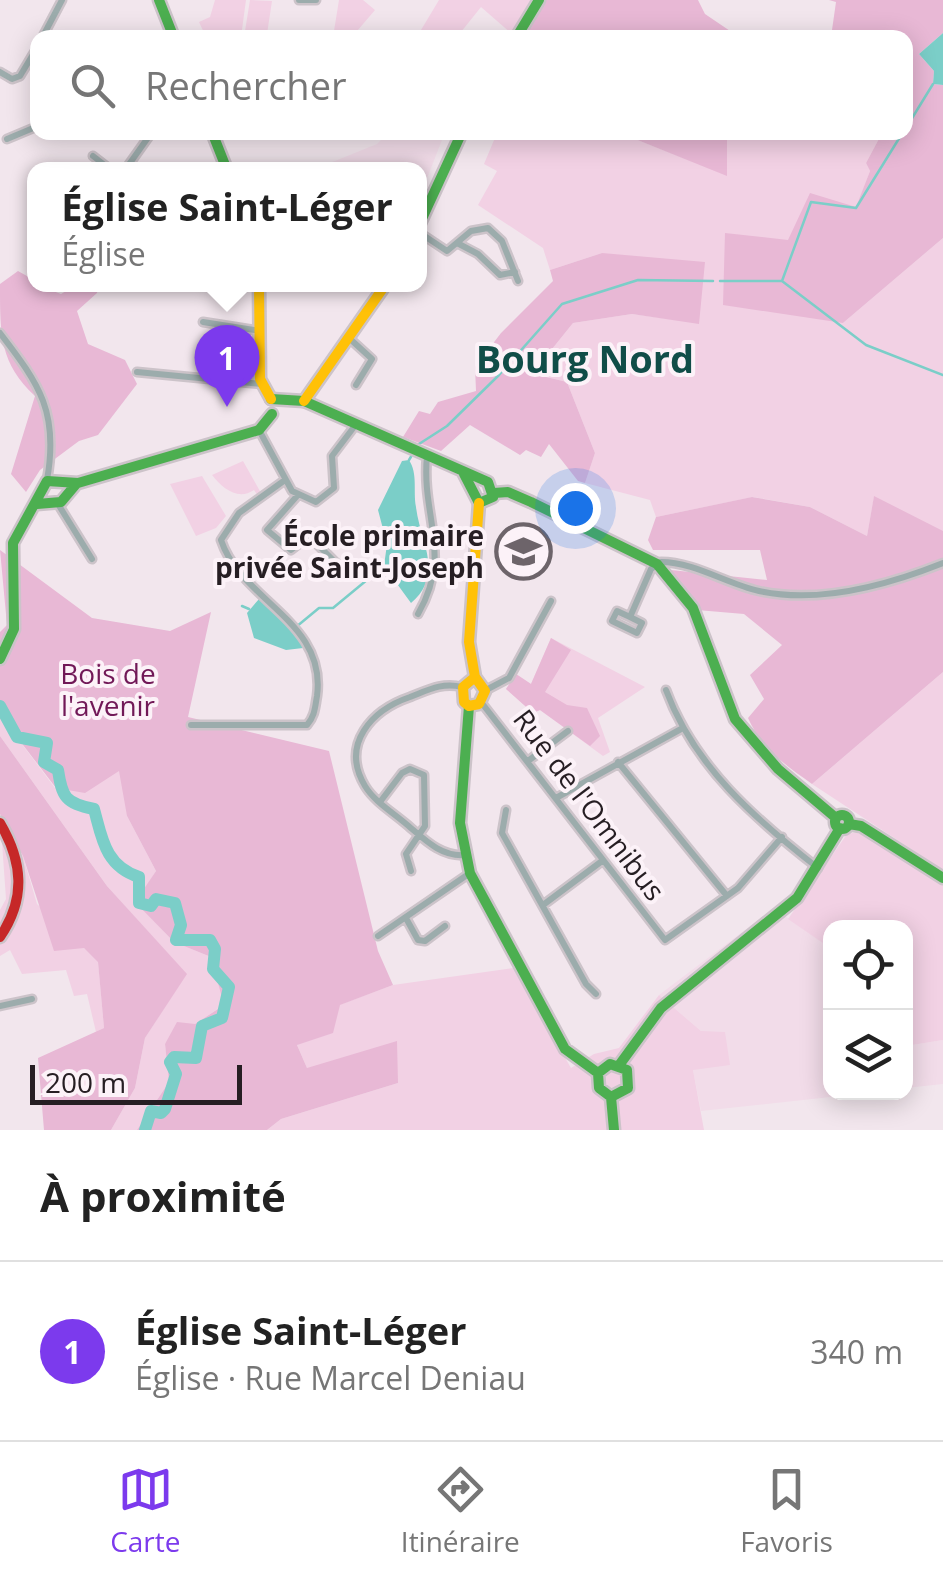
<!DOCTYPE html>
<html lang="fr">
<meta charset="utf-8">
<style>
body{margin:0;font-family:"Open Sans",sans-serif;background:#f2f2f2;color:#222}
.controls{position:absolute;right:30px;bottom:30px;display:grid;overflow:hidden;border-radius:20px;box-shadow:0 5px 25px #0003}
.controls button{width:90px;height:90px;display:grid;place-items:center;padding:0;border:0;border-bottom:2px solid #e0e0e0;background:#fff;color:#222;font:50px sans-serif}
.scale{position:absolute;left:30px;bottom:25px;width:212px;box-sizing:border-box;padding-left:10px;border:5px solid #261e23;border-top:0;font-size:28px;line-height:35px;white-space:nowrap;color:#261e23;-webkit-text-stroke:8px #fcf2f8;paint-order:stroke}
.you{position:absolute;left:575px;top:508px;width:35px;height:35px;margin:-25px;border:8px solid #fff;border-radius:50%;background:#1a73e8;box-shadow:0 0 0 15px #1a73e833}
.badge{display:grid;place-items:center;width:65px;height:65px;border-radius:50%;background:#7c3aed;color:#fff;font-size:32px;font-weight:700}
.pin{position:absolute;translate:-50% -82px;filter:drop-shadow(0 2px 5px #0008)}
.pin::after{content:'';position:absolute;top:52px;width:35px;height:30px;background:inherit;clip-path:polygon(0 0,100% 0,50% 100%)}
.popup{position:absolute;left:27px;top:162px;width:400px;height:130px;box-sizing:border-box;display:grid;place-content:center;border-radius:20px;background:#fff;filter:drop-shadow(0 2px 8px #0005);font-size:32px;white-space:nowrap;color:#767676}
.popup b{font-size:38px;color:#222}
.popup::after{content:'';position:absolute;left:50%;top:100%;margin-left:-20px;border:20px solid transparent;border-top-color:#fff}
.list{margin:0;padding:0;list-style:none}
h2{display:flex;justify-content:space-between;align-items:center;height:130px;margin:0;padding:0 40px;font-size:42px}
h2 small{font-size:32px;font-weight:400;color:#767676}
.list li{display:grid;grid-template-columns:65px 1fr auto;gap:30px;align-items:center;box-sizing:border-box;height:180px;padding:0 40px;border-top:2px solid #e0e0e0}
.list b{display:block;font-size:38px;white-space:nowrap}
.list p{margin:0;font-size:32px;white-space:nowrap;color:#767676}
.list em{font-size:32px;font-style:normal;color:#767676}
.icon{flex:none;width:55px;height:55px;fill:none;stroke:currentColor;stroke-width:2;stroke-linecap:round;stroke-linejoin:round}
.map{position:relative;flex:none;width:943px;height:1130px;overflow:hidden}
.search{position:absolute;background:#fff;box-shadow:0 5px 25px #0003;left:30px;right:30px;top:30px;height:110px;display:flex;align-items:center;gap:25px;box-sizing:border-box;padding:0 35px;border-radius:20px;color:#767676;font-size:38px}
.sheet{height:310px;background:#fff}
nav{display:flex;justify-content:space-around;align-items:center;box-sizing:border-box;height:140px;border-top:2px solid #e0e0e0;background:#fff;font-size:28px;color:#767676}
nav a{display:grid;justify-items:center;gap:5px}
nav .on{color:#7c3aed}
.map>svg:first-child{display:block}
.built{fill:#f2dce9}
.green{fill:#f2d1e4}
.forest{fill:#e8b8d5}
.water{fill:#7bcec8}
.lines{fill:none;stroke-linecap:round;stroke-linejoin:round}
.stream{stroke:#7bcec8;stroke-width:2.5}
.river{stroke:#7bcec8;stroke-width:12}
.street-casing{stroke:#ccc3c9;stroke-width:11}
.fast-casing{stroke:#ccc3c9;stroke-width:15}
.slow-casing{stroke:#ccc3c9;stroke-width:15}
.jam-casing{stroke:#ccc3c9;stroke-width:15}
.street{stroke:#9cacac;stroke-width:6}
.fast{stroke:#4caf50;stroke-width:10}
.slow{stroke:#ffc107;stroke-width:10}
.jam{stroke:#c62828;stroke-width:10}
.labels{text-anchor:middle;stroke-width:8;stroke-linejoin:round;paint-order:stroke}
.poi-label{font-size:28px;font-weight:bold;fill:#261e23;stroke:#fcf2f8;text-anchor:end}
.park-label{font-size:28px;fill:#711857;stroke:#fcf2f8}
.street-label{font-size:28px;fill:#261e23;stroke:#fcf2f8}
.district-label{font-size:38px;font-weight:bold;fill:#104d48;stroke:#fcf2f8}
</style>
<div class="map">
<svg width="943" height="1130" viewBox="0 0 943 1130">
<rect width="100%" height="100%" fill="#f2e6ed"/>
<path class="built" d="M389,132L433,133L442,140L420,196V170L315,169L377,144Z
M774,908L830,948V1092L867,1093L701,1111L693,1070L701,1031L659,995Z
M943,1040V1084L906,1088V1046Z"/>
<path class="green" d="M215,0H246L241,37H206L199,22L210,17Z
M250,0L272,1L267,34L245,31Z
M339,0H363L375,10L352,37H333Z
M439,0H531L512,34L481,7L457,37H431L421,30Z
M497,133H635V139L727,175V133H882L866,163L870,171L856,208L843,323L943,238V532L874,497L867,536L810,507L753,497L656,517L650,500L585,483L595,453L567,382L542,376L540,364L573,323L632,314L699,323L602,253L550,270L543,248L478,205L497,171L484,164Z
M220,330L254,334L251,362L242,350L218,344Z
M243,461L261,493L258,496L254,490C238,501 222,488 212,475Z
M202,476L226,516L216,528L196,536L170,484Z
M551,638L645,687L598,718L610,752L603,756L540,710L533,713L506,689L516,674L531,684Z
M171,639L127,816L156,871L136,902L174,942L211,957L225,1004L165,1044L169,1082L137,1130H111L135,1088L145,1038L186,974L107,886L0,736V715L55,788Z
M943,672V870L812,784Z
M0,814L23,856L37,904L98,961L104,1028L96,1032L87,994L74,996L66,970L22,974L10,950L0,956V910L6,899Z
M858,832L943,885V1040L906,1046V928H830V948L788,919L847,834Z
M513,968L571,1068L594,1054L619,1048L659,995L701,1031L725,1032L730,1065L693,1070L704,1130H267L281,1119L398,1083L307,1068L297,1045L339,1005L393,985Z"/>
<path class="forest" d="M531,0H698L705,14L739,37L514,38Z
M829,0H943V33L919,54L934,71L933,84L943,85V238L843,323L723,305L725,233L788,240L810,193L856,207L870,171L866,163L882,133L906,132V38L831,37L836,2Z
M635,133H727V176L635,139Z
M602,253L705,262L699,324L632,314L573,323L540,364L542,376L567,382L595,453L585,483L578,481L549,444L541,457L526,450L520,455L470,425L441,451L403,437L419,411L430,414L438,402L476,391L475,367L501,333L553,281L550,270Z
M18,271L34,280V284L61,294L76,285H99L97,293L77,311L88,344L125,360L137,384L98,435L79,441L40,470L26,492L11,474L35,396C0,363 0,337 0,284Z
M874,496L943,531V672L812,784C784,764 762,749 748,718L764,699L750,675L782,645L744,614L697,610L671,570L767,580L760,550H653L648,540L656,517L752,497L810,507L867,536Z
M0,550L92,618L170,631L211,612L188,717L329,751L378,951L393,985L340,1005L333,1033L297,1045L307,1068L397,1041L398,1083L281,1119L267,1130H137L169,1082L165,1044L177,1022L195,1024L224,1005L211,957L174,942L135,902L156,871L127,816L119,771L85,793L56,788L0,715V632L7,625Z
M551,638L571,650L545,692L567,705L587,708L600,736L590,746L540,710L533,713L506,689L516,674L531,684Z
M0,736L107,886L187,974L145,1038L135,1088L111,1130H44L38,1058L104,1028L98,962L84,948L54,951L23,856L0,814Z"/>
<path class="water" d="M943,33V85L933,84L934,71L919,54Z
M409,460C418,474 413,490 416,507C420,542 445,574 411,603L384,566L387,544L378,510L402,461Z
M259,599L298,634L303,648L286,650L254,638L247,613Z"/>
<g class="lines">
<path class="stream" d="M906,128L933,84
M720,281H782L866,345L943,375
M782,281L811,202L856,208L903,132
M419,444L447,426L499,375L562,304L638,280L713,281
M409,460L412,455
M242,606L249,609
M296,627L319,608H333L379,570"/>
<path class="river" d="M0,706L17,737L47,743L44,762L58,770C62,797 65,803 94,809C102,838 105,866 139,877V903L151,906L156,899L175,903L181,925L176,940H210L215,949L213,969L229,987L222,1018L202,1026L196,1058L174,1057L170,1062L176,1074L165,1109L161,1113L151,1111L145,1130"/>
<defs>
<path id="street" d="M299,0H316
M42,38L62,0
M0,72L12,79L20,76L38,46
M7,139L38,126
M93,156L111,170
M125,170L152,132
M420,233L447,251L471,231L488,228L502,241L518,281
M459,244L478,254L500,275L515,272
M203,322L261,331
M0,333C40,385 59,413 47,480
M349,338L372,359L356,385
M137,372L261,384
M259,430L292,491L316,502L334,488L332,456L357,423
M297,496L267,530L291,550L309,536L341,568
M58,504L92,559
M418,614C453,553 421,517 427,456
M630,617L642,623L637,633L612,621L617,611L630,617L651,569L661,562C694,562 727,584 759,591C818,604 888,585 943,563
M462,687C442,682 428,690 410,697C372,710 340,744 365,786C374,801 392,812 405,823C423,838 440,857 465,855
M486,690L509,678L551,601
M666,690C694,766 755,819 818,868
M481,702L665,940L738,888L782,837
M191,725H307C315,716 315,707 317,696C327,621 241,601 221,540L239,513L285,480
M528,761L568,731
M618,762L727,896
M556,798L681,729
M380,802L402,773L410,769L424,775L425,826L406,854L411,871
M506,810L502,833L586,984L596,994
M543,905L602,861
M407,920L418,940L425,941L445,926
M378,936L470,873
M0,1006L32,999"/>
<path id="fast" d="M159,0L174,38
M516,38L539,0
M212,132L227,170
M420,223L462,132
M271,399L304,401L488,482L493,497L479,503
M464,474L479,503
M494,493L508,492L531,502L657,564L693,608L735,719L778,769L836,818
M37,504L61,502L77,483
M0,659L14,629L13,543L47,481L78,483L259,430L272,414
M469,706L460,823L470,873L565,1049L598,1073
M835 822a7 7 0 1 1 14 0a7 7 0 1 1-14 0Z
M849,824L861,826L943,878
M620,1064L661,1008L797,898L840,828
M598,1073L610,1064L627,1070L628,1088L611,1097
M598,1073L599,1088L611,1097
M611,1097L614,1130"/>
<path id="slow" d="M259,284L260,379L271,399
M304,401L386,284
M475,677L469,642L479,503
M469,706L479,704L485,691L475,677
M469,706L464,702L463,687L475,677"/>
<path id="jam" d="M0,823C23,862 26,899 0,937"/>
</defs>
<use href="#street" class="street-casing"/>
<use href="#fast" class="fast-casing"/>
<use href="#slow" class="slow-casing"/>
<use href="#jam" class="jam-casing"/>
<use href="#street" class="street"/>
<use href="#fast" class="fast"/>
<use href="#slow" class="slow"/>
<use href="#jam" class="jam"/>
</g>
<defs>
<symbol id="school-ring" viewBox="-11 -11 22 22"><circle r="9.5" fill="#fcf2f8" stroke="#6d646a" stroke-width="1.5"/><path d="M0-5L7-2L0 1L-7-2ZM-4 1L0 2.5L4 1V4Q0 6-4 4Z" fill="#6d646a"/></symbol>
</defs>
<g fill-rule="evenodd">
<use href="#school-ring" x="492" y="520" width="63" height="63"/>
</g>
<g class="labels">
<g class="poi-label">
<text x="484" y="546">École primaire<tspan x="484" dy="32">privée Saint-Joseph</tspan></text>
</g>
<g class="park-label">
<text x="108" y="684">Bois de<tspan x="108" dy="32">l'avenir</tspan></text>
</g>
<g class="street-label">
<text transform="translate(589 805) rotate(53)" y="10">Rue de l'Omnibus</text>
</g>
<g class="district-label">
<text x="585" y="373">Bourg Nord</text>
</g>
</g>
</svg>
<div class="controls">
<button><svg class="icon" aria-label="locate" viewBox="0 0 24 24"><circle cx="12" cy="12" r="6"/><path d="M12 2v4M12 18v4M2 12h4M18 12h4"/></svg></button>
<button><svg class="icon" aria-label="layers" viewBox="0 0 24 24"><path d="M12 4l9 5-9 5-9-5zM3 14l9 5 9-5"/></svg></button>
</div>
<div class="scale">200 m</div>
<div class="you"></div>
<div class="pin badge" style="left:227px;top:407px">1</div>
<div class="popup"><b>Église Saint-Léger</b>Église</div>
<div class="search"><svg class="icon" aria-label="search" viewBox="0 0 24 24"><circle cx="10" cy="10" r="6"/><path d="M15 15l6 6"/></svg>Rechercher</div>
</div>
<section class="sheet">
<h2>À proximité<small></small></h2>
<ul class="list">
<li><span class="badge">1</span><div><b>Église Saint-Léger</b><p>Église · Rue Marcel Deniau</p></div><em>340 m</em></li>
</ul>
</section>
<nav>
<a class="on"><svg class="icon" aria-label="map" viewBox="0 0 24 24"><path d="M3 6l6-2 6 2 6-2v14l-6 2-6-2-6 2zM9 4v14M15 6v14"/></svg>Carte</a>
<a><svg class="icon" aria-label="directions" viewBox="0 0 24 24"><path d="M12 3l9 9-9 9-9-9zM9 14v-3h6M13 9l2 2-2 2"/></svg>Itinéraire</a>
<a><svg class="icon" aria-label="saved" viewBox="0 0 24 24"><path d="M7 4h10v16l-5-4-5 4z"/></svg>Favoris</a>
</nav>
